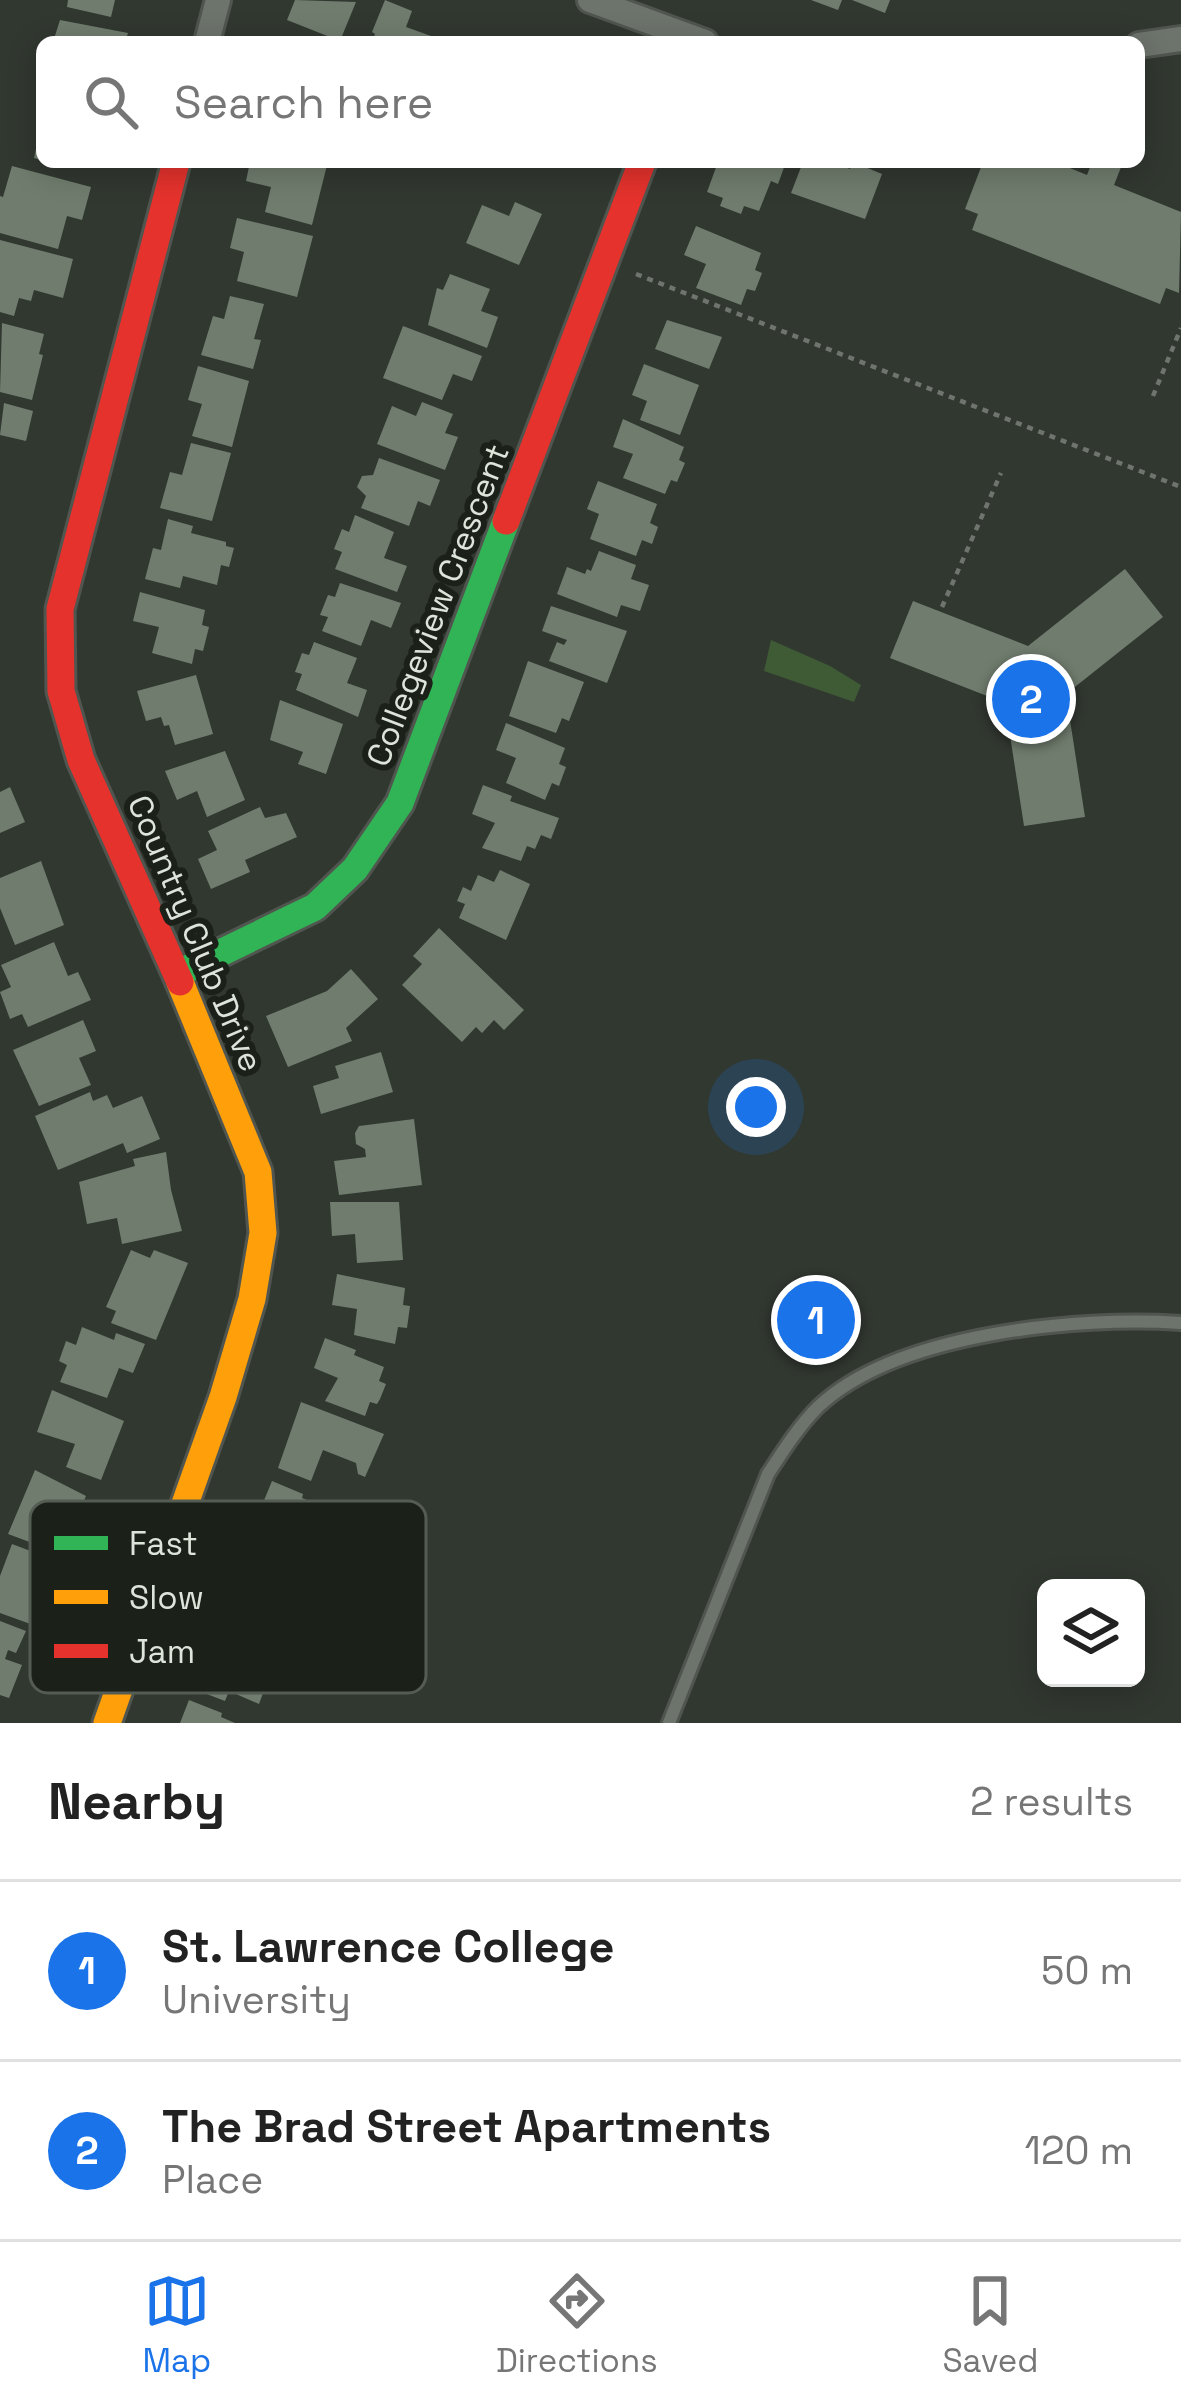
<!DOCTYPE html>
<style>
body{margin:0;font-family:"Space Grotesk",sans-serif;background:#f6f6f6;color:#222}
.controls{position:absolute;right:36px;bottom:36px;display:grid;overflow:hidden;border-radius:18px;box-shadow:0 6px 30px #0003}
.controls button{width:108px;height:108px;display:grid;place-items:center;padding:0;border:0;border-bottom:3px solid #e0e0e0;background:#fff;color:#222;font:60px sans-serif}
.you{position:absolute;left:756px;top:1107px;width:42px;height:42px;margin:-30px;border:9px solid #fff;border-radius:50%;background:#1a73e8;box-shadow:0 0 0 18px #1a73e833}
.badge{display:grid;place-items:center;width:78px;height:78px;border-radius:50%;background:#1a73e8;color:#fff;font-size:39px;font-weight:700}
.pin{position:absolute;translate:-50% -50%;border:6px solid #fff;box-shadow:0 3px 12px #0006}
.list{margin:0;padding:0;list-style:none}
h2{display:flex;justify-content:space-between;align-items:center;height:156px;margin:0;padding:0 48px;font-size:51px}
h2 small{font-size:39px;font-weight:400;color:#767676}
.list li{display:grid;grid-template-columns:78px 1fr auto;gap:36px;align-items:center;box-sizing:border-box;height:180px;padding:0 48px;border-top:3px solid #e0e0e0}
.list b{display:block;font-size:45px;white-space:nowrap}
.list p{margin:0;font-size:39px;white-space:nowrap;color:#767676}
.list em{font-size:39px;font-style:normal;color:#767676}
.icon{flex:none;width:66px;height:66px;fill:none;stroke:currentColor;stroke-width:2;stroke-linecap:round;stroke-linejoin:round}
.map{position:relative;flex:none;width:1181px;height:1723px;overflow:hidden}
.search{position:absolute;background:#fff;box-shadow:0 6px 30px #0003;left:36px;right:36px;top:36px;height:132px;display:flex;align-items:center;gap:30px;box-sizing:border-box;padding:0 42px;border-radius:18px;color:#767676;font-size:45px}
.sheet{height:516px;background:#fff}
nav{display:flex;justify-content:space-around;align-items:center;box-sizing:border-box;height:168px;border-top:3px solid #e0e0e0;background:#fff;font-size:33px;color:#767676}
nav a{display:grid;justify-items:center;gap:6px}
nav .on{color:#1a73e8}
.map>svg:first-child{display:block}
.green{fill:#3e5b36}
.building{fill:#707d6e}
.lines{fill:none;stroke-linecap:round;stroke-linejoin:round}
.lane-casing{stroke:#50564f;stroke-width:18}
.street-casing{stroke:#50564f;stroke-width:30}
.fast-casing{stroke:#50564f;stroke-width:33}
.slow-casing{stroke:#50564f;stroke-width:33}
.jam-casing{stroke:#50564f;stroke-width:33}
.path{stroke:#6f746e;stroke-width:4.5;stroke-dasharray:6 6;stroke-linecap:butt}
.lane{stroke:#6d746c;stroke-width:12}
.street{stroke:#6d746c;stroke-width:24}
.fast{stroke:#30b455;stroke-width:27}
.slow{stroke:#ff9f0a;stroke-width:27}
.jam{stroke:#e5322d;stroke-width:27}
.labels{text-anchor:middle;stroke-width:12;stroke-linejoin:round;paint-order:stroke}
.street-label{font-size:33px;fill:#dde5db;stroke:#1b2119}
.key{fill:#1b2119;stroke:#555c53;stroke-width:3}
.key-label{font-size:33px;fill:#dde5db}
</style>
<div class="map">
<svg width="1181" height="1723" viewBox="0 0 1181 1723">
<rect width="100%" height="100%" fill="#313830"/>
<path class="green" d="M771,640L830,666L861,685L854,702L764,671Z"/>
<path class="building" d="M68,0H115L111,17L67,7Z
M295,0L356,2L340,41L287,20Z
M385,0L412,11L406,27L431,36L429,42H372L375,34L372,32Z
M811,0H842L838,10Z
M852,0H890L885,13Z
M60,20L128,33L125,42H53Z
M40,132H42V160L34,158Z
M250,162L327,165L312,225L265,212L271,187L246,181Z
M718,162H786L778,184L771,181L759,211L744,206L741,214L720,206L723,198L707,192Z
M803,162H832L850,169L853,162L882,174L865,219L791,193Z
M983,162H1055L1087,175L1092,162H1123L1114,185L1181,212L1179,293L1166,288L1160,304L972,230L978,214L965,209Z
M12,166L91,187L82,220L67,216L58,249L0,233V196L3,197Z
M515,202L542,214L519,265L466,243L482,205L509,216Z
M237,218L313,236L297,297L237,281L244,252L230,248Z
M696,226L761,253L755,270L762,273L755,291L747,289L741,305L696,288L706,264L684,255Z
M0,240L73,259L63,298L34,290L31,301L19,298L14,316L0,312Z
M450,274L490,289L481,311L498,317L487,348L428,325L437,288L443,290Z
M230,296L264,304L254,339L261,340L253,369L201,355L213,316L224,319Z
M667,320L722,337L709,369L655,349Z
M2,323L44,334L39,354L43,355L32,400L0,392Z
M403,326L482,356L472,381L453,374L442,400L383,378Z
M644,364L699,385L680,435L640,420L647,401L632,395Z
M198,366L249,381L232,447L192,436L202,404L188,400Z
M422,402L453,414L445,433L458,437L445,470L377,444L392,406L416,416Z
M4,403L33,411L26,441L0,435Z
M623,419L684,447L679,460L685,463L677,482L671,480L665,494L623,478L633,454L613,447Z
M191,443L231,453L212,521L160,508L170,472L182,475Z
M379,458L440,480L430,506L418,501L409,526L361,508L366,496L357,487L362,476L373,475Z
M598,481L657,504L650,523L658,527L652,544L642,540L636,556L590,539L599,514L587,509Z
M355,515L394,532L384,558L407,566L397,592L335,569L342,552L334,549L342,529L349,532Z
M168,519L193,526L191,533L226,542V546L234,548L229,567L221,565L217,585L183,576L180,588L145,579L153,548L161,550Z
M599,551L636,565L631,579L649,585L640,611L621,605L617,617L557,594L567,567L585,574L587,569L591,571Z
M1125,569L1163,617L1066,694L1085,817L1024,826L1005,703L890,658L913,601L1028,646Z
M340,583L401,603L391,628L371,620L361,646L322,631L328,617L320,615L328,595L335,597Z
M140,592L205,610L202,625L209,627L203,651L195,649L192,664L152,653L159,627L133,621Z
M551,606L627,631L607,683L549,661L557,642L564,645L567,640L542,631Z
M314,642L357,658L347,683L367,690L358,717L296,690L302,674L295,672L302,653L309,655Z
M528,661L584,682L569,721L562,718L556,733L509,716Z
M196,675L213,734L175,745L169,725L164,726L161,717L146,721L137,691Z
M280,700L343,724L326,774L298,764L303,752L270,740Z
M506,723L565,748L559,764L566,767L559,786L552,783L545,800L506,783L516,758L496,750Z
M225,751L245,800L207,817L197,791L177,800L165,771Z
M483,785L512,796L510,801L559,818L551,839L541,835L535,849L527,846L521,861L482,848L495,823L472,814Z
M10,787L25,822L0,833V792Z
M260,807L265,818L286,813L297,837L245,860L250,872L211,889L198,859L217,850L208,831Z
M41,861L64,925L15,945L0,908V878Z
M500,870L530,884L506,940L459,918L465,904L457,901L463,887L471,891L478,875L494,882Z
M439,928L524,1010L504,1030L494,1020L482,1033L476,1027L462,1042L402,985L422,964L413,956Z
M54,942L68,976L78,972L91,1000L28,1027L22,1014L10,1019L0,992L11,987L1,965Z
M351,969L378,999L346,1028L352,1041L288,1067L266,1016L327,991Z
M83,1020L96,1051L79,1058L91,1085L39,1106L13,1050Z
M381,1052L393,1092L321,1114L313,1086L339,1078L335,1066Z
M90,1092L93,1101L107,1095L113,1108L142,1096L160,1139L127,1153L123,1143L58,1170L35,1116Z
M414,1119L422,1185L339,1195L334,1161L366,1157L365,1149L356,1144L355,1133L359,1126Z
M166,1152L171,1190L182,1231L122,1244L117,1218L87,1224L79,1182L135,1166L133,1159Z
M330,1202H399L403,1260L357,1263L355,1234L332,1236Z
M131,1250L150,1258L154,1250L188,1263L156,1340L111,1323L116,1311L106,1307Z
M337,1274L405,1288L403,1305L410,1306L407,1328L398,1327L395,1344L354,1335L357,1309L332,1305Z
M82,1327L114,1340L116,1333L145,1344L133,1373L119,1368L107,1398L60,1382L67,1365L59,1361L66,1341L76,1345Z
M325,1338L356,1350L354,1355L384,1367L379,1381L386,1384L380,1399L377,1404L370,1402L365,1416L325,1401L338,1378L314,1368Z
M52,1390L124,1421L101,1480L66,1467L75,1444L37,1432Z
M301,1402L384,1434L365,1477L358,1474L356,1463L323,1450L311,1481L278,1468Z
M35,1470L86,1496L62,1554L8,1534Z
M272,1481L303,1494L302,1498L330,1509L328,1513L336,1516L323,1547L317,1545L310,1561L271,1543L281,1519L260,1510Z
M12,1544L57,1561L36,1626L0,1613V1576Z
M0,1621L26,1631L16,1653L8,1650L5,1659L22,1665L9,1698L0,1695Z
M233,1631L280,1648L274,1664L283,1668L281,1673L275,1689L266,1685L259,1704L229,1691L225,1701L191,1688L205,1653L222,1660Z
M189,1700L222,1713L221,1717L235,1723H180Z"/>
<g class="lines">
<defs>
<path id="lane" d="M669,1723L768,1474C783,1451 798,1427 818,1407C896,1333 1078,1316 1181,1323"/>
<path id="street" d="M590,0L705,42
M207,42L218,0
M1139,45L1181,39"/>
<path id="fast" d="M177,974L315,907L355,869L400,803L506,521"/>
<path id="slow" d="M107,1723L223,1397L252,1299L263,1233L258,1172L180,982"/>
<path id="jam" d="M176,162L60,609L61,691L81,760L180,982
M506,521L642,162"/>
</defs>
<use href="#lane" class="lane-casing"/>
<use href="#street" class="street-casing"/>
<use href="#fast" class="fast-casing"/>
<use href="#slow" class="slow-casing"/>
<use href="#jam" class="jam-casing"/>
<path class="path" d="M636,274L1181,487
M1153,396L1181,328
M942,607L1001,473"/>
<use href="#lane" class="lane"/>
<use href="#street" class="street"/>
<use href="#fast" class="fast"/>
<use href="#slow" class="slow"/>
<use href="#jam" class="jam"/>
</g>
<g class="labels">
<g class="street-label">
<text transform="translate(437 605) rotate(-69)" y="12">Collegeview Crescent</text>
<text transform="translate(196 933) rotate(67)" y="12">Country Club Drive</text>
</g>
</g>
<rect x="30" y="1501" width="396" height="192" rx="18" class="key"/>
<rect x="54" y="1536" width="54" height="14" fill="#30b455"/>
<rect x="54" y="1590" width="54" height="14" fill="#ff9f0a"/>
<rect x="54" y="1644" width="54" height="14" fill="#e5322d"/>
<g class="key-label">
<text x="129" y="1555">Fast</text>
<text x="129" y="1609">Slow</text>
<text x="129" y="1663">Jam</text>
</g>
</svg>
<div class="controls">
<button><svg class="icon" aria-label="layers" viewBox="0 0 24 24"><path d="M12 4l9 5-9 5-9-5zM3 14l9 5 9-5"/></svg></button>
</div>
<div class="you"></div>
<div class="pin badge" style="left:816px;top:1320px">1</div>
<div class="pin badge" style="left:1031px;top:699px">2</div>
<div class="search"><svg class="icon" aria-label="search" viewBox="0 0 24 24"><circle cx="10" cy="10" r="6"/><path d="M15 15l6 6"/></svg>Search here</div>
</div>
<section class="sheet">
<h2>Nearby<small>2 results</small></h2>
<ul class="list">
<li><span class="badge">1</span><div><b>St. Lawrence College</b><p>University</p></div><em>50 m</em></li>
<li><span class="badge">2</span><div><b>The Brad Street Apartments</b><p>Place</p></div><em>120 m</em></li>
</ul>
</section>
<nav>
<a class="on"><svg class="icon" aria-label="map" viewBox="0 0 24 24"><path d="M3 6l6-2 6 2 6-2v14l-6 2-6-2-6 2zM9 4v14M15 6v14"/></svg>Map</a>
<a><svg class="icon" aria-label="directions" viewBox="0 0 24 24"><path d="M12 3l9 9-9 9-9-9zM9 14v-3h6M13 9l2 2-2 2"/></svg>Directions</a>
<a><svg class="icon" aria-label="saved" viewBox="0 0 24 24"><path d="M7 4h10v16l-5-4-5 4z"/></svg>Saved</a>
</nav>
